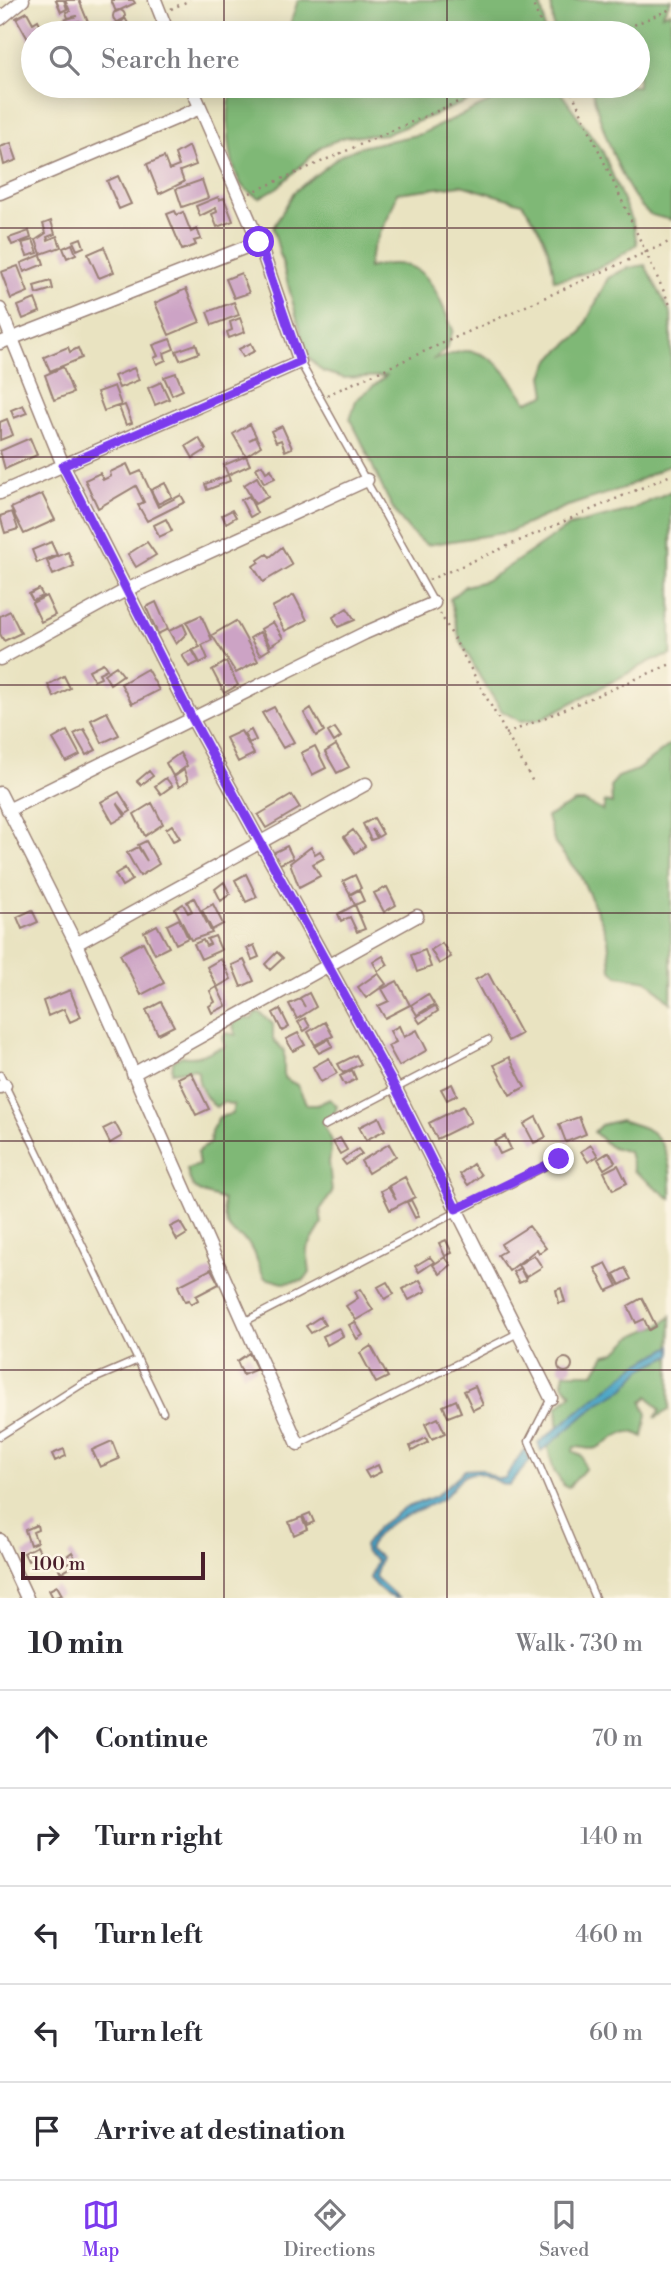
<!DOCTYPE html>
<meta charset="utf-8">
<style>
body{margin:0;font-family:"Libre Bodoni",serif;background:#f2f2f3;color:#2b2b33}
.scale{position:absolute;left:21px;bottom:18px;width:184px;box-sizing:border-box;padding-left:7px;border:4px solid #4a1f2b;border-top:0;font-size:19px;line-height:24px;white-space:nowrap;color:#4a1f2b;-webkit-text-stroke:5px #fcf5e5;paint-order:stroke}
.stop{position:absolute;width:21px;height:21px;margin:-16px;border:5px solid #7c3aed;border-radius:50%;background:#fff}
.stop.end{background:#7c3aed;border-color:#fff;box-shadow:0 2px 7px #0008}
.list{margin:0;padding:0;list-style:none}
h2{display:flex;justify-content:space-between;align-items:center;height:91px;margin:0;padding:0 28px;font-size:30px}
h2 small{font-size:23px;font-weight:400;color:#7c7c81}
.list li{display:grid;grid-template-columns:46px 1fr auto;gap:21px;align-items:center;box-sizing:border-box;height:98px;padding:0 28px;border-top:2px solid #e1e1e2}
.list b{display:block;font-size:26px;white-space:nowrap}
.list em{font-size:23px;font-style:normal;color:#7c7c81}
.icon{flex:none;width:38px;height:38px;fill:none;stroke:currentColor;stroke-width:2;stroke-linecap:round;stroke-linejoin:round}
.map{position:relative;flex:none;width:671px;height:1598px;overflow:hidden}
.search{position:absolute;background:#fff;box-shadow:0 4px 18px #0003;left:21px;right:21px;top:21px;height:77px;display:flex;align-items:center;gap:18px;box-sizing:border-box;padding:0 24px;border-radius:38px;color:#7c7c81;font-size:26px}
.sheet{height:581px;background:#fff}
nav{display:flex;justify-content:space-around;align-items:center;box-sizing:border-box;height:98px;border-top:2px solid #e1e1e2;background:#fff;font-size:19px;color:#7c7c81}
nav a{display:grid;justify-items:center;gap:4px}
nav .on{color:#7c3aed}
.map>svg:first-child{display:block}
.forest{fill:#7fb876;stroke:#646c50;stroke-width:2}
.water{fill:#48a5c6;stroke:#496278;stroke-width:2}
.building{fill:#cca3c5}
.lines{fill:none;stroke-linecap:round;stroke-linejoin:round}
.lane-casing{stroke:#9a8176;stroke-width:9}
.street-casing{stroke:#9a8176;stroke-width:15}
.path{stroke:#9a8176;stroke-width:2.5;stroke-dasharray:2 5;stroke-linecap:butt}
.lane{stroke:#fff;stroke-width:6}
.street{stroke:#fff;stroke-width:12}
.route{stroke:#7c3aed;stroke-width:9}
.grid{fill:none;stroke:#4a1f2b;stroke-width:2;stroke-opacity:0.55}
</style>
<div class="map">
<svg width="671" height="1598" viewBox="0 0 671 1598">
<rect width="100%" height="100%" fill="#fcf5e5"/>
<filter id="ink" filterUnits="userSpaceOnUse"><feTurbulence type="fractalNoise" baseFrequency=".0143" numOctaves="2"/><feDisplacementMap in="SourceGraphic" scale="14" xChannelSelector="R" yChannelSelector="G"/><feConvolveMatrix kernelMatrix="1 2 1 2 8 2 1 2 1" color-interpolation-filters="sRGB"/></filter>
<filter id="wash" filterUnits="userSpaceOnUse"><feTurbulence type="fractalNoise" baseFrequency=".00686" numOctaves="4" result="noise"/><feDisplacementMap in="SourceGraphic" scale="28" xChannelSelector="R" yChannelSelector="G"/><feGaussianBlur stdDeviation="1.57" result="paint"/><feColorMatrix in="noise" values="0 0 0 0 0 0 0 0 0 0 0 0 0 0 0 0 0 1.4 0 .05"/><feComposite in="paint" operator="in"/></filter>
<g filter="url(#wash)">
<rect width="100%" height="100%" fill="#e9e3c1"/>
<path class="forest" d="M298,0H539L544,19V33H281L290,25Z
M551,0H671L662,15L671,12V220C665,218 655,217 650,214C624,197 598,116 591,86H638V33H554Z
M234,86H505L387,134L345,137L322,146L278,187L259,198C253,194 244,190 241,184C228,162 224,109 234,86Z
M523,86H556L603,152L633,224L637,244C612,264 585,276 554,280C552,250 540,227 522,203L461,185L397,193C391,221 371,240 368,268C426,252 433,285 453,330L447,348L434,359C445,358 456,351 466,351C496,351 511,381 527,402L546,395L543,376L551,358L581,333L608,278L627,268L645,265L671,314V464L624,488L565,507L509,532L427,545C385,519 376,461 350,420L356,400L386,376L344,378L322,371L307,356L273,228L294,192L341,155L360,147L421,134Z
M671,491V655L653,660L541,719L520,721L502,711L480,677L460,640L450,599L465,586L485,581L502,571L569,526L631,510Z
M671,744V1003L648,981L618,976L611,969L608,939L601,920L580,875L555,844L547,817L575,802H585L603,811L605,802L612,804L611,785L618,777L637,770Z
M255,1013H260L273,1024V1039L284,1051V1078L297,1085L307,1105H317L330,1099L337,1106L334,1116L322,1122L332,1141L329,1162L332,1193L320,1210L322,1224L307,1249L310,1273L303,1281L283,1283L265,1278C259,1269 258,1261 254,1252C243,1228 223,1244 223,1200C202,1191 192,1196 187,1169L199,1165L197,1152L210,1143L211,1131L219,1117L232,1114L234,1105L223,1102L216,1107C206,1100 197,1084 198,1071L194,1069L172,1072L173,1061L182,1056C199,1060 209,1050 225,1047L222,1037L226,1033L236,1035L233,1026L237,1018L252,1019Z
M621,1120C631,1124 644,1126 652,1132C671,1148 671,1176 671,1199L634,1171L629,1152L609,1146L594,1132L601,1125Z
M671,1316L669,1410L655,1418L660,1410L648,1396L642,1402L647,1414L643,1437C625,1424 612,1441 597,1448C589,1451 582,1446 574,1447L573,1451L582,1456L585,1469L569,1487L564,1486L554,1471L547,1445L559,1436L557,1407L572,1394L562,1383L564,1373H594L605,1355C618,1355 623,1344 632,1337C644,1329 662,1328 671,1316Z"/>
<path class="water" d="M671,1346V1355L642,1369L624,1389L599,1403L541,1452L538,1443L638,1364Z
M525,1448L530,1461L509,1485C496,1485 487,1472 475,1473C457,1474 454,1491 442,1499C420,1512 376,1520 369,1550L381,1557L375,1577L398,1598C388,1598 375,1587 370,1578L377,1560L366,1553L364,1546L379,1526L403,1509L436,1496L465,1470L480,1469L498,1479L505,1478Z"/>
<g id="blocks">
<path class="building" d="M56,0H64L67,9L61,12Z
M65,0H79L90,27L83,29L79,21L66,25L64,20L77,16L68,18L66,12L70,11Z
M111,0H133L135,3L116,12Z
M113 16a6 6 0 1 1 12 0a6 6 0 1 1-12 0Z
M27,12L33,23L38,20L45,33H33V60L29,50L33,48L16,18Z
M125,18L129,25L111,33L108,27Z
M11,143L17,160L4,165L0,147Z
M189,146L196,165L180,171L184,182L159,194L147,164L164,157L169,170L179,166L175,154Z
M118,176L131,204L119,209L107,181Z
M202,180L208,198L182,207L176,189Z
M218,197L219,200L224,198L233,221L217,227L212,214L217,212L216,208L200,216L196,206Z
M175,211L177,215L183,212L191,232L197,229L201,239L194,241L196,245L182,250L167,214Z
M51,221L55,234L47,237L48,240L57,236L61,247L41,254L36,240L46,233L43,224Z
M29,231L31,238L12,245L9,238Z
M81,238L84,247L77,250L73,241Z
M33,240L38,253L27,256L22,243Z
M72,244L76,254L67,258L63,248Z
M104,247L114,272L99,278L88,254Z
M41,255L44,264L24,272L21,263Z
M18,266L28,292L11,299L1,272Z
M241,273L249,293L234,298L226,279Z
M51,281L53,289L36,294L34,286Z
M186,289L200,322L169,335L155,303Z
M35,299L40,312L23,319L18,306Z
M234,302L239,315L212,325L207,312Z
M240,318L245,332L229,338L227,332L232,330L230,322Z
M170,339L174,349L164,353L166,360L157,364L154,358L158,356L153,345Z
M251,343L255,351L243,357L239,349Z
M196,344L199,353L180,360L176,351Z
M68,347L70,352L78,348L82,358L50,371L44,357Z
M63,367L73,393L54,400L45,375Z
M134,368L139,380L119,388L114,376Z
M176,373L183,390L172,395L164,377Z
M161,382L169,399L155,405L148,388Z
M114,386L121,405L104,411L97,392Z
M23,405L27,413L14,418L11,410Z
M125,405L132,423L126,425L119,407Z
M7,419L13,435L0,440V422Z
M250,424L256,436L249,440L256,437L261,446L246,456L250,465L228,475L224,465L246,456L233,434Z
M282,426L292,448L285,451L281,440L276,442L271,431Z
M30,438L37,455L5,469L0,451Z
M199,438L206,450L193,458L186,446Z
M127,464L132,475L141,471L158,507L181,495L185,502L147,521L138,505L144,502L136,486L98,508L85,480L100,473L103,480L111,476L110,472Z
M262,465L266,472L271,469L275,478L264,483L256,468Z
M228,475L230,481L207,490L205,484Z
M257,477L268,497L255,504L244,485Z
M165,483L172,497L158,504L151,490Z
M42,494L55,520L24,534L11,508Z
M249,496L257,513L250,517L241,500Z
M232,510L236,517L226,523L222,515Z
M12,512L18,529L5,533L0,516Z
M166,519L172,531L159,537L154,525Z
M51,542L57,555L37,563L32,550Z
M147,542L156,555L136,567L128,554Z
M282,547L292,565L263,582L253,566L259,562L258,560L267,554L270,557Z
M68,552L74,566L53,575L47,561Z
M39,589L43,596L33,601L29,594Z
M294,595L307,620L285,631L272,607Z
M46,596L55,615L41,622L32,603Z
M156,602L168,629L158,634L146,607Z
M347,608L355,620L338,627L333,617Z
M10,611L21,633L4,641L0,634V616Z
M201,615L212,640L202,645L208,659L200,663L193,650L200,647L186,622Z
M236,621L258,661L236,673L212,635Z
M273,622L283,638L270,646L261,629Z
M183,624L187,633L176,644L169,631Z
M260,632L270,649L260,655L250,638Z
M192,650L199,662L189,667L182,655Z
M226,662L238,685L224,693L212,670Z
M103,663L107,669L99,673L101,678L94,681L89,670Z
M116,666L123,675L110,684L104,674Z
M147,669L159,690L132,704L121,684Z
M64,676L70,688L54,697L48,685Z
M274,707L294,742L283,748L262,713Z
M311,708L324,731L316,736L304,713Z
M107,712L119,735L102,743L91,720Z
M335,728L341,737L334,742L328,732Z
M84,729L96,750L86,755L74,734Z
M251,730L256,740L249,743L244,734Z
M67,731L80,755L66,762L53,739Z
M241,731L254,754L238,762L226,738Z
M336,745L349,767L337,773L325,752Z
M315,746L326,768L312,775L301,753Z
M180,753L187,766L173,776L166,763Z
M184,770L188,781L179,787L174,777Z
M149,771L153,776L141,785L137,781Z
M166,778L172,786L161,794L155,786Z
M119,792L131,811L126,814L117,803L125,816L113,823L101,802Z
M292,795L300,808L266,828L258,815Z
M152,803L163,824L145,836L134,814Z
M374,818L383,834L378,837L372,829L377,838L371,840L363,824Z
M172,825L180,838L173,841L166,829Z
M353,830L365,846L355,853L344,837Z
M146,841L159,864L140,876L127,853L138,847L147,861L138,845Z
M287,846L293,858L278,865L271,854Z
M311,847L315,854L320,851L324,858L313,864L320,876L299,887L290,863Z
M125,868L132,880L122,886L115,874Z
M246,874L257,897L246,902L235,880Z
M355,875L361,888L350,894L343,881Z
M224,882L230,894L221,901L215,889Z
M387,887L396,905L384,912L374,893Z
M359,890L364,901L355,905L350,895Z
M194,898L212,933L191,940L175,909L183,904L188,913L192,911L187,902Z
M213,904L223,924L212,930L202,910Z
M355,905L365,929L357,932L350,917L341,921L338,914Z
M32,910L38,922L22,929L17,917Z
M179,919L188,938L176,944L167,925Z
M157,925L169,947L155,954L144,932Z
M215,936L221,950L201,959L194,944L203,940L206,946L210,944L207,939Z
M143,942L164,983L141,995L120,954Z
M442,943L451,957L439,964L431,950Z
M254,945L259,957L252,960L247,948Z
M425,950L431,967L417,972L411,955Z
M277,952L283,958L270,970L265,964Z
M383,956L388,965L378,971L373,962Z
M221,959L231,979L217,987L207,967Z
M244,960L254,981L241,987L232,965Z
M378,973L386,984L366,998L358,987Z
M488,973L521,1034L508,1041L475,980Z
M397,981L410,1005L385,1018L378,1006L389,1001L382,989Z
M217,987L226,1006L212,1013L209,1006L215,1002L210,991Z
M70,990L81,1017L70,1022L64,1009L48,1016L43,1001Z
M309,993L316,1007L297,1019L289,1004L300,999L305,1007L300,998Z
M428,994L434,1004L417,1015L411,1005Z
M161,1002L174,1026L158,1034L146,1010Z
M435,1006L438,1011L420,1023L416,1017Z
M280,1009L289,1027L282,1031L273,1013Z
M305,1018L310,1027L304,1031L298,1022Z
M325,1022L333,1036L315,1045L308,1032Z
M399,1026L404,1037L417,1030L427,1050L399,1066L388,1046L396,1042L390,1031Z
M298,1033L305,1045L293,1051L286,1039Z
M329,1039L333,1046L319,1053L315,1047Z
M356,1055L361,1064L343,1073L338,1064Z
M509,1057L525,1087L510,1095L494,1065Z
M329,1058L337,1073L321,1082L313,1067Z
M352,1070L356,1079L345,1085L340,1076Z
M191,1072L209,1109L196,1115L178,1078Z
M452,1084L457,1095L447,1100L441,1089Z
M463,1106L471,1122L437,1139L429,1123Z
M379,1117L385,1130L366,1140L359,1127Z
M536,1117L546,1137L534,1143L524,1124Z
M579,1117L586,1134L566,1142L559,1124Z
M115,1123L122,1136L110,1143L103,1129Z
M505,1136L511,1149L500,1154L494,1142Z
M340,1138L347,1150L340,1154L333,1142Z
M389,1144L396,1156L368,1173L361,1161Z
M591,1145L598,1156L588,1162L581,1151Z
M358,1149L362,1154L346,1165L342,1160Z
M609,1152L615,1162L604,1169L598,1159Z
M473,1164L481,1175L468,1185L460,1174Z
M618,1165L627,1183L613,1190L604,1172Z
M405,1177L415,1197L390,1210L381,1191L388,1187L396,1200L389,1186Z
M411,1200L419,1216L415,1218L407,1202Z
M180,1222L187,1234L177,1240L170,1227Z
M529,1226L546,1248L539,1253L537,1249L509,1271L498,1255L505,1251L501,1244Z
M446,1240L452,1253L445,1256L439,1243Z
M534,1255L542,1267L526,1277L518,1265Z
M430,1257L434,1262L419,1272L415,1266Z
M445,1257L451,1265L440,1274L433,1265Z
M606,1263L618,1286L607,1291L595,1268Z
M520,1268L526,1280L519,1283L513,1272Z
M625,1268L631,1279L620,1285L614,1274Z
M211,1269L219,1284L196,1296L198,1300L191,1304L189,1300L185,1301L178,1286Z
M420,1280L426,1291L409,1300L403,1289Z
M387,1282L394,1294L385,1299L378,1287Z
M561,1288L565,1302L559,1303L556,1290Z
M360,1289L373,1310L356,1320L346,1306L358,1298L355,1292Z
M642,1298L656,1326L649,1330L644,1319L636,1323L628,1306Z
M320,1317L325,1325L311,1333L306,1326Z
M355,1322L363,1335L357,1339L349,1325Z
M339,1328L343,1336L327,1345L323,1336Z
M371,1346L388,1377L376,1383L360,1353Z
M249,1353L257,1369L243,1375L237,1361Z
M558 1365a7 7 0 1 1 14 0a7 7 0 1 1-14 0Z
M475,1386L483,1405L473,1410L464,1391Z
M456,1400L461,1412L448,1417L443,1406Z
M438,1418L445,1433L432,1439L425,1424Z
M426,1438L428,1442L412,1451L410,1446Z
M112,1441L119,1459L100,1467L92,1450Z
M64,1449L66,1456L55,1461L52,1454Z
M378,1465L381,1472L369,1478L365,1471Z
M310,1513L314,1522L307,1525L303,1516Z
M302,1517L307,1529L294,1535L289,1522Z
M37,1525L38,1530L33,1532L37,1542L30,1545L25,1530Z
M37,1546L41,1554L28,1561L24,1553Z
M72,1552L78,1564L61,1573L58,1567L71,1561L68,1555Z
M57,1586L62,1595L53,1598L49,1590Z"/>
</g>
</g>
<g filter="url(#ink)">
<use href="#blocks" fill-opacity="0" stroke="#9a8176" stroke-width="2"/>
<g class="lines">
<defs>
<path id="lane" d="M300,362L434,603
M0,1075L163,1412
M324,1126L488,1040
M244,1322L559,1159
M551,1398L529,1441L595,1598
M0,1436L82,1384L138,1360
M298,1444L518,1333"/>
<path id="street" d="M155,0L168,33
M0,19L23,0
M0,193L200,108
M0,309L63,465L192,718L396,1089L551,1398
M0,343L259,242
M0,493L300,362L259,242L191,86
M0,659L126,590L367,480
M0,793L76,944L298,1444
M8,810L365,633L434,603
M76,944L366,784
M133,1074L417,916
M0,1087L5,1085
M0,1540L27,1598"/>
</defs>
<use href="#lane" class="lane-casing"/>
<use href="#street" class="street-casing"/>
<path class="path" d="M531,0L545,33
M171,9L190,0
M615,33L671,9
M569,86L671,307
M250,193L494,86
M327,395L671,241
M429,580L671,475
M440,613L533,782
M506,734L671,664"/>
<use href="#lane" class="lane"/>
<use href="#street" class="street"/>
</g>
</g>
<g class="lines" filter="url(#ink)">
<path class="route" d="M259,242L300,362L63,466L192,718L396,1089L456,1209L559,1159"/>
</g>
<path class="grid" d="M224,0V33M447,0V33M224,86V1598M447,86V1598M0,228H671M0,457H671M0,685H671M0,913H671M0,1141H671M0,1370H671"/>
</svg>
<div class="scale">100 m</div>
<div class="stop" style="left:259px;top:242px"></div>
<div class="stop end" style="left:559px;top:1159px"></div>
<div class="search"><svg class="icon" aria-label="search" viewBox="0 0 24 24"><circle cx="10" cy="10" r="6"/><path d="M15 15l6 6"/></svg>Search here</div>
</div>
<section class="sheet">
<h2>10 min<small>Walk · 730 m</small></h2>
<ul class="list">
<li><svg class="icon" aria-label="ahead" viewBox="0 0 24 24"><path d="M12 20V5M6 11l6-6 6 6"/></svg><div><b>Continue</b></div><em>70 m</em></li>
<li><svg class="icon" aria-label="right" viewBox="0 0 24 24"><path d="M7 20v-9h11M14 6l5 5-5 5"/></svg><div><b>Turn right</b></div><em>140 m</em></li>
<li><svg class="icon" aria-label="left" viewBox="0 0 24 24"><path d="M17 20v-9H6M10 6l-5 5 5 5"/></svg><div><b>Turn left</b></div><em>460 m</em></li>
<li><svg class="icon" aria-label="left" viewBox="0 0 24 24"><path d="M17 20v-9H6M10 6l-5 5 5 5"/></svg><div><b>Turn left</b></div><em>60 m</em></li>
<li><svg class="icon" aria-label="arrive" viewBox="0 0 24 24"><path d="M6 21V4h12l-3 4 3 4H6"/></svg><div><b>Arrive at destination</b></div></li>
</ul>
</section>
<nav>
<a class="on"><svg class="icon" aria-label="map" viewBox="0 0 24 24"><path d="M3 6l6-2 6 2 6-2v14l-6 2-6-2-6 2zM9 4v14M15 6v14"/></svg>Map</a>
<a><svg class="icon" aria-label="directions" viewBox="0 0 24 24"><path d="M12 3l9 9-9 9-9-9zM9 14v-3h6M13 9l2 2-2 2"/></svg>Directions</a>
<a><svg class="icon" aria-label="saved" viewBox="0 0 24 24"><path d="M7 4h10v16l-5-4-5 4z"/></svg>Saved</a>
</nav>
